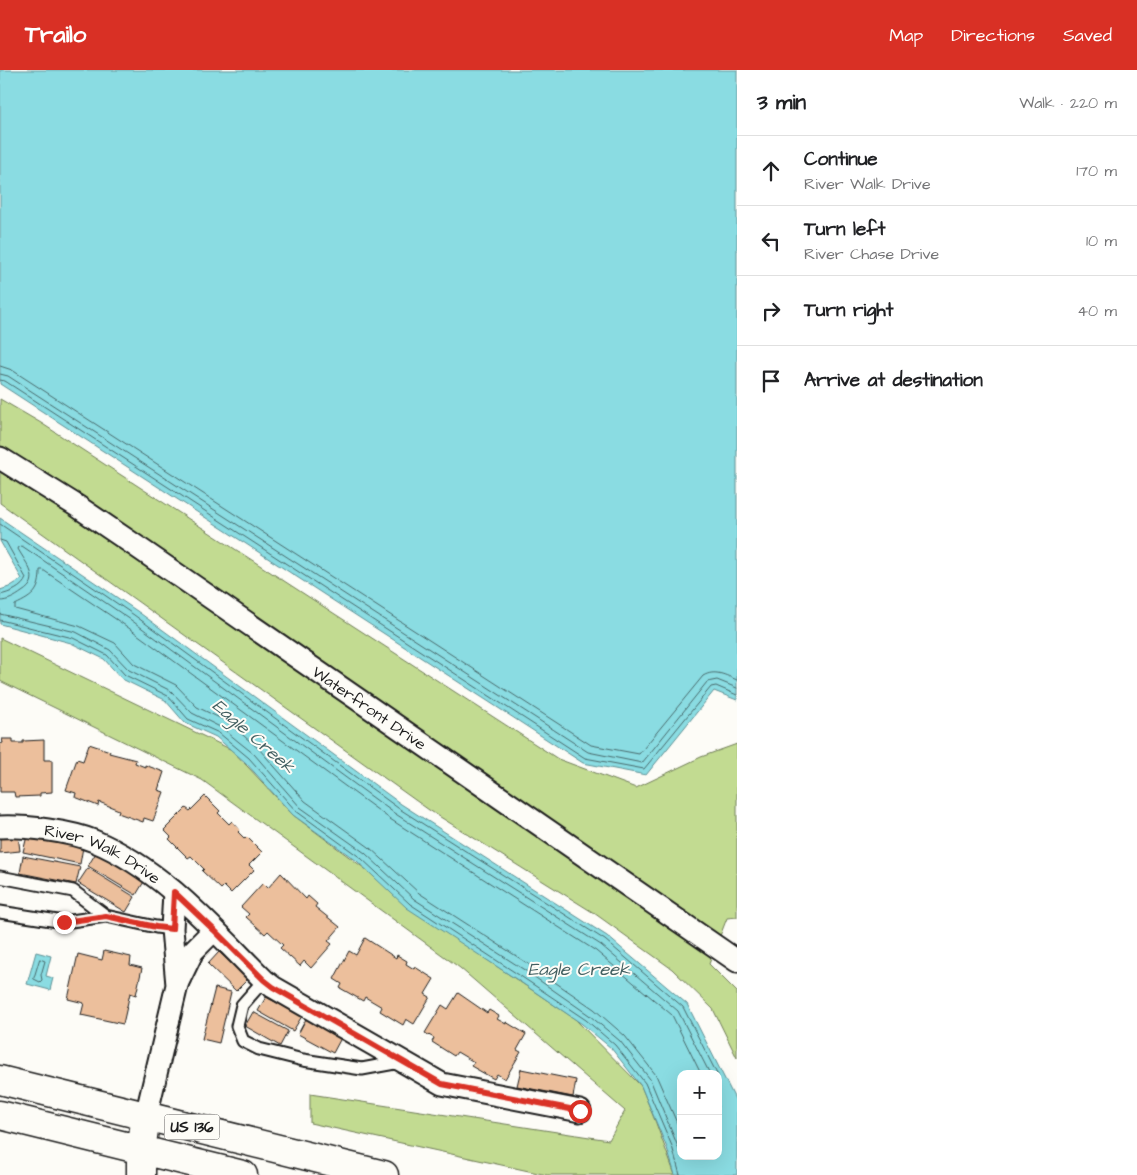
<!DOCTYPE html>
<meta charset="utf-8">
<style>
body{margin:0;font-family:"Architects Daughter",sans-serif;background:#f2f2f2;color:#202124}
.controls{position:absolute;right:15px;bottom:15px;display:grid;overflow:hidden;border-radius:10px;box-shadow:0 5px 20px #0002}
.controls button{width:45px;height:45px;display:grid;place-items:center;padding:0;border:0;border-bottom:1px solid #e0e0e0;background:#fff;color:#202124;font:25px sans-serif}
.stop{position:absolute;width:15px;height:15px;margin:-11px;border:4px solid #d93025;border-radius:50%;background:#fff}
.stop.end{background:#d93025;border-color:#fff;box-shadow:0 1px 5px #0008}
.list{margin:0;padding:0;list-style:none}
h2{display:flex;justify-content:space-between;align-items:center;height:65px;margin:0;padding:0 20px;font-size:21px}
h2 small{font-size:16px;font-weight:400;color:#757577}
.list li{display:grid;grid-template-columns:32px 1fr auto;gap:15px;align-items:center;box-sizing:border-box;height:70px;padding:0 20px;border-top:1px solid #e0e0e0}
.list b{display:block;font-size:19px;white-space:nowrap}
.list p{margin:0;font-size:16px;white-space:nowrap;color:#757577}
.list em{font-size:16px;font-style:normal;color:#757577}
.icon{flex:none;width:28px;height:28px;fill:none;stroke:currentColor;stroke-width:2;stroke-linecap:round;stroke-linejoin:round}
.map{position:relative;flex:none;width:737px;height:1105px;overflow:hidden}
header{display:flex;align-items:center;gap:30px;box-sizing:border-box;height:70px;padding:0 25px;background:#d93025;color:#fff}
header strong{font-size:24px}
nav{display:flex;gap:28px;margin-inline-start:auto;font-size:18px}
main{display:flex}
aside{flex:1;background:#fff}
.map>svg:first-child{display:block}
.green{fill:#c2db91;stroke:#6f7c56}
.water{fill:#8adce2;stroke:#5e8f93;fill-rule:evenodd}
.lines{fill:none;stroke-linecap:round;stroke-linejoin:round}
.shore{stroke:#48696b;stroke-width:1}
.building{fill:#ecbf9c;stroke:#1c1c1c}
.lane-casing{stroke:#1c1c1c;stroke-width:15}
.street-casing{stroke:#1c1c1c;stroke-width:25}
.secondary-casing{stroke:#1c1c1c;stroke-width:31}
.primary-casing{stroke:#1c1c1c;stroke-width:31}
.lane{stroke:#fdfcf7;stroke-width:11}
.street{stroke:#fdfcf7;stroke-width:21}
.secondary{stroke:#fdfcf7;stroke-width:28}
.primary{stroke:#fdfcf7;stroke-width:28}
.route{stroke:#d93025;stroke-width:6}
.labels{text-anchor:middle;stroke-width:4;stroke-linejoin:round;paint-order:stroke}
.shield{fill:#fdfcf7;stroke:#605f5e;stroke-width:1}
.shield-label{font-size:15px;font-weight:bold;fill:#1c1c1c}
.street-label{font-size:16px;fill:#1c1c1c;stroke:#fdfcf7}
.water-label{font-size:18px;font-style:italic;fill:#425f61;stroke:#fdfcf7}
</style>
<header>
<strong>Trailo</strong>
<nav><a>Map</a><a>Directions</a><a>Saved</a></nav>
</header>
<main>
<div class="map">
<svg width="737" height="1105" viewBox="0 0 737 1105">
<rect width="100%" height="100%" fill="#fdfcf7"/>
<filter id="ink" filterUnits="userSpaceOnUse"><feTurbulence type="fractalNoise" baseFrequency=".02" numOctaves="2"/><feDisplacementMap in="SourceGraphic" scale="10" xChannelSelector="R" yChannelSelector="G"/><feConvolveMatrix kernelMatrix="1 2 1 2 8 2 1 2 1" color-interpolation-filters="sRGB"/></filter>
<g filter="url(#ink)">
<path class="green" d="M0,329L41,353L558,689L636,718L701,687L737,674V847L727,848L709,894L737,922V988L713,939L672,899L594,843L429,740L0,433Z
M0,568L232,680L293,745L483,887L575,949L641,1016L656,1053L675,1105H547L310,1053V1024L609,1070L625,1041L460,898L202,710L0,611Z"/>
<path class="water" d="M0,0H737V630L714,621L646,705L583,693L0,314Z
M0,448L137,541L401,734L607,866L687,934L737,1033V1105H675L667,1078L641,1016L611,978L582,954L516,909L407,838L357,791L293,745L245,692L216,667L185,653L165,630L122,609L104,589L71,573L0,554V520L9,517L22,509L0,471ZM681,1004H718V1086H681Z
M36,882L51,886L46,906L53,908L50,920L27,914Z"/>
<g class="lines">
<path class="shore" d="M0,296L12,300L591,675L639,684L703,606C715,599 725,605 737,610
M0,304L8,306L588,682L642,693L707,612L717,610L737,618
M0,310L5,311L585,688L644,699L711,617L716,616L737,625
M0,454L134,545L398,738L605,870L683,937L717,1004
M0,470L6,472L26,508C23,518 9,523 0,525
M0,531C8,531 15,527 22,522C42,510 27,495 18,479L19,477L22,476L131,550L394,743L601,875L678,941L710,1004
M0,544L76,562L110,580L129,600L171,621L192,643L222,658L239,672L254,684L300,737L365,783L414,829L523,899L589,945L620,971L650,1009L681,1084
M0,550L73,568L107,585L125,605L168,626L188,649L219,663L249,688L296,741L361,788L410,834L519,905L586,950L615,975L645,1013L672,1076L680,1105
M40,889L45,891L41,905L42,910L40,912L34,909Z
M681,1062L656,1005L625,966L594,939L527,893L419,823L369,777L305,731L259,679L244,666L226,651L197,637L176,615L134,594L115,573L79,556L15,539V535C34,526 40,521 40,500H43L126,556L390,749L596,881L672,945L701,1004"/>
</g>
<path class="building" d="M2,669H13V673H23V671L44,670V690H52V722L40,723V726L15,727L14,722H0V674L3,673Z
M89,674L110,681L109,683L136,690L135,693L145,697V695L164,702L158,720L164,722L153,751L144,748L143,752L118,743L119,740L99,732L98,736L75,727L76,723L66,720L77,689L83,691Z
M205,726L220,741L218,743L229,754L232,751L240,760L238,762L245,769L247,767L262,782L249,795L254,800L231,823L224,816L221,819L202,801L204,799L191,786L188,788L169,769L171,767L164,760L186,738L190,741Z
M18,765L20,781L0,783V766Z
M27,766L83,777L80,794L23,782Z
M97,781L145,810L136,825L88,796Z
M23,786L80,797L76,814L20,803Z
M88,798L135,827L126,842L78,813Z
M281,803L306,829L308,826L317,834L315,837L340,857L328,871L332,874L311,898L304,891L300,896L280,878L283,875L268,861L265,864L246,847L249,844L241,837L263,813L268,818Z
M365,868L396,888L397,885L407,891L406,894L414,899L415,897L434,909L425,924L430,927L414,954L406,949L403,955L380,941L382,937L365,927L363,931L340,918L342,914L334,909L349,881L356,885Z
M104,881L131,887L130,895L142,898L136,925L130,923L123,954L81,945L84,933L68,929L78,884L102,890Z
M219,882L248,909L236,921L208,894Z
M215,918L231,922L219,973L202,969Z
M458,923L487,943L489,940L499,946L497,949L506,954V952L526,964L517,980L521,982L505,1009L497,1004L494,1009L471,996L474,992L457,982L454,986L432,972L434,968L425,963L442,935L448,939Z
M266,927L302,946L293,961L258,941Z
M253,942L288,961L280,976L245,956Z
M306,949L341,968L333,983L298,964Z
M521,999L576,1010L573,1027L517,1016Z"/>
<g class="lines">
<defs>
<path id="lane" d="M0,807L73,821L106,846
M0,842L64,852L106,846L156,857L172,859
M264,910L242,935L237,956L243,971L259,979L303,990L362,999L400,992"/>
<g id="street">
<path id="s1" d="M0,388L77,436L130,472L737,891"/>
<path id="s2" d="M0,757C27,756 69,761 94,771C162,799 213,859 264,910L273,917L442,1014L580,1041"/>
<path d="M178,912L193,881L214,860"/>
<path d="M146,1046L177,915L172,859L174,822"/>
</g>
<path id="secondary" d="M141,1105V1080L146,1046"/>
<path id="primary" d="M0,1010L384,1105
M0,1045L243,1105"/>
</defs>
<use href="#lane" class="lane-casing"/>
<use href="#street" class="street-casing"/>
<use href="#secondary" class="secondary-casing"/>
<use href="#primary" class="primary-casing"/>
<use href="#lane" class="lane"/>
<use href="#street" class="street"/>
<use href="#secondary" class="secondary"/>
<use href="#primary" class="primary"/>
</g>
</g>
<g class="lines" filter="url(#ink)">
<path class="route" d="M64,852L106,846L156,857L172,859L174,822L214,860L264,910L273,917L442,1014L580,1041"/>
</g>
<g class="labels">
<rect class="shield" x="164.5" y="1044.5" width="55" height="25" rx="4"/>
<g class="shield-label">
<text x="192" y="1062">US 136</text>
</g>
<g class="street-label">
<text dy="6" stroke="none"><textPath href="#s1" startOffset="446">Waterfront Drive</textPath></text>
<text dy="6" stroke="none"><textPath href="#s2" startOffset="108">River Walk Drive</textPath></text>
</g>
<g class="water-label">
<text transform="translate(254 666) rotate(41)" y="6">Eagle Creek</text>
<text x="579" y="905">Eagle Creek</text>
</g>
</g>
</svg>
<div class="controls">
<button>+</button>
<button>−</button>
</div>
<div class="stop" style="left:580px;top:1041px"></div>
<div class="stop end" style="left:64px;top:852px"></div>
</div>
<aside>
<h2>3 min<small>Walk · 220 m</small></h2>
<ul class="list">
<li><svg class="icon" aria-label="ahead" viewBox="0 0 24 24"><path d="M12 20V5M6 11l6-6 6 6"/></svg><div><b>Continue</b><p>River Walk Drive</p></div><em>170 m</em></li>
<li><svg class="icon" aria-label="left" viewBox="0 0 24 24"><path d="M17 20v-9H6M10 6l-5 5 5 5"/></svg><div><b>Turn left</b><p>River Chase Drive</p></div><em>10 m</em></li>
<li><svg class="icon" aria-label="right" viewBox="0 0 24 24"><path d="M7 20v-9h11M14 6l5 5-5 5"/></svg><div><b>Turn right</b></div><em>40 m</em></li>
<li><svg class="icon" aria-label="arrive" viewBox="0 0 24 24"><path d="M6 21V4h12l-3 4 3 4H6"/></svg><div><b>Arrive at destination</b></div></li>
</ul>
</aside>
</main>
